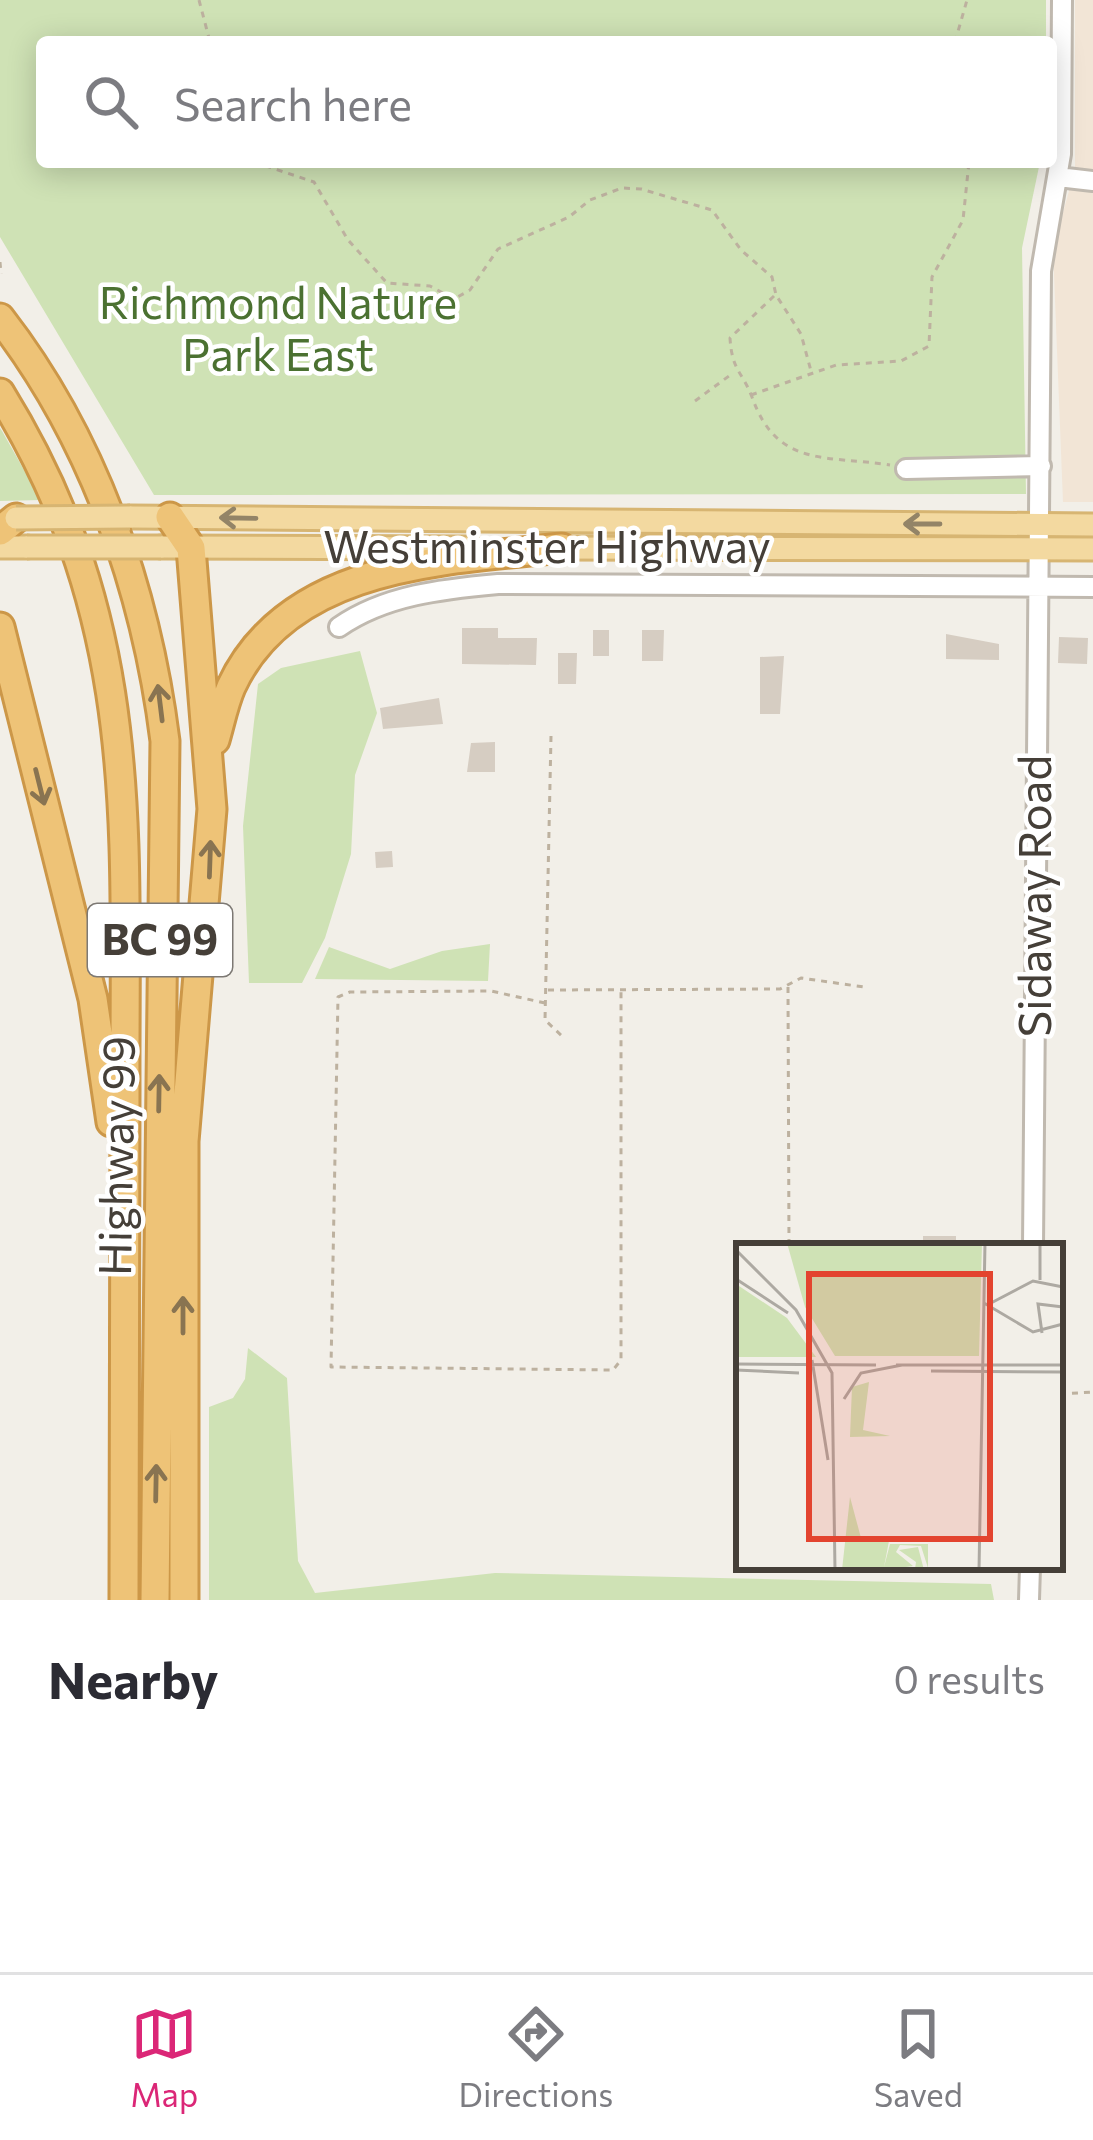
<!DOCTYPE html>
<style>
body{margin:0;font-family:Commissioner,sans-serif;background:#f7f7f7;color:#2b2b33}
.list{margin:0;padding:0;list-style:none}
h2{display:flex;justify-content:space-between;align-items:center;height:156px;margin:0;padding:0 48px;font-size:51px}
h2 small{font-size:39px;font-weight:400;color:#7c7c81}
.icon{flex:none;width:66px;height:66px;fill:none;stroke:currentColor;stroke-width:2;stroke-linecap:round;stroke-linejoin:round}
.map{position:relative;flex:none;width:1093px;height:1600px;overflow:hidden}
.search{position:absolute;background:#fff;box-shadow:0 6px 30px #0003;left:36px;right:36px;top:36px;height:132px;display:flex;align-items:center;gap:30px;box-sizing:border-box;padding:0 42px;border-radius:12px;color:#7c7c81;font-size:45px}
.sheet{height:372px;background:#fff}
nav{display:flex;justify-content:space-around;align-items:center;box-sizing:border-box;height:168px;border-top:3px solid #e1e1e2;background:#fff;font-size:33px;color:#7c7c81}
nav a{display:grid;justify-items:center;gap:6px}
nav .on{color:#db2777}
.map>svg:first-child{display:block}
.commercial{fill:#f2e5d6}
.green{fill:#cfe2b5}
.building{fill:#d6cdc2}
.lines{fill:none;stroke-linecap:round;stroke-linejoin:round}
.minor-casing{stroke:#c0b9af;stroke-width:24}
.major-casing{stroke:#d7b572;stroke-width:27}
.highway-casing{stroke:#cc9748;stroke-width:33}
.path{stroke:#bdb19f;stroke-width:3;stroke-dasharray:6 6;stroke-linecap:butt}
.minor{stroke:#fff;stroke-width:18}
.major{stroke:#f3d9a0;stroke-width:21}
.highway{stroke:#eec377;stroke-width:27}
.major-bridge-casing{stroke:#d7b572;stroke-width:27;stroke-linecap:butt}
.major-bridge{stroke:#f3d9a0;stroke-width:21}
.oneway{stroke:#938467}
.oneway2{stroke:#897451}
.labels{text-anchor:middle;stroke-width:9;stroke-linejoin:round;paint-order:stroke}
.shield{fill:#fff;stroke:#7d7974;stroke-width:3}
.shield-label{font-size:42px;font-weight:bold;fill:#453f38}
.park-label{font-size:45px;fill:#4b7131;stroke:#fff}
.street-label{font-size:45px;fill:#453f38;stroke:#fff}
.inset-road{fill:none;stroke:#ada9a2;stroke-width:3}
.view{fill:#e3442f;fill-opacity:0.15;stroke:#e3442f;stroke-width:6}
.inset-edge{fill:none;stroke:#453f38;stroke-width:6}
</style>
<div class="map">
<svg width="1093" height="1600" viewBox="0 0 1093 1600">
<rect width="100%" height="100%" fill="#f2efe8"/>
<path class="commercial" d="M1075,0H1093V502H1063L1053,249L1075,169Z"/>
<path class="green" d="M0,0H1046V42H42V162H1040L1022,248L1026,494L154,495L0,237Z
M0,428L2,431L41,500L0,501Z
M360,651L377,713L355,775L351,854L325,938L302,983H249L243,826L258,684L281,668Z
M490,944L488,981L315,979L329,947L390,969L442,951Z
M248,1348L287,1378L298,1561L315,1593L495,1573L991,1584L994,1600H209V1407L233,1398L245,1379Z"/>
<path class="building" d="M462,628H498V638H537L536,665L462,664Z
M593,630H609V656H593Z
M642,630H664L663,661H642Z
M946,634L999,644V660L946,659Z
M1059,637L1088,638L1087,664L1058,663Z
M558,653H577L576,684H558Z
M784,656L780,714H760V657Z
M439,698L443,724L383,729L380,708Z
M495,742V772H467L471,743Z
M392,851L393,867L376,868L375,852Z
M923,1236H956V1246H923Z"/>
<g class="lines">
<defs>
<path id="minor" d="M1058,177L1093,181
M906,469L1041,466
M339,627C385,595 443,589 498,584L1093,587
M1033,1246L1041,271L1061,154L1062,0
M1029,1600L1030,1567"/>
<path id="major" d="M130,517L1093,525
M0,547H27
M161,547L472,548
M551,548L1093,549"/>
<path id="highway" d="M0,318C94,439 146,590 165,741L155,1600
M0,393C143,624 124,830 125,1090C125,1260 124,1430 124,1600
M170,517L191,548L212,809L184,1141V1600
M0,531L16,518
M0,627L93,999L111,1122
M215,740C220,723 224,703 231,687C288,563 446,560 562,548"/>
</defs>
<use href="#minor" class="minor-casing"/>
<use href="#major" class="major-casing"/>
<use href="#highway" class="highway-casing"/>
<path class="path" d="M199,0L210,42
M955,42L967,0
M254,162L314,182L348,240L387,283L430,286L454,299L470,290L498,249L569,217L590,200L622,188L641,189L712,210L741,250L772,277L776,295L801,334L811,371
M0,262L1,274
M774,296L730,338C732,371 742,371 752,397C777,468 826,455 890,465
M751,395L836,365L901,361L929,346L932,277L963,220L969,162
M695,401L733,373
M551,736L545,1020L563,1037
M788,987L789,1246
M548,990L780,989L801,978L864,987
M545,1003L491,991L350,992L338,997L331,1367L613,1370L621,1360V990
M1060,1394L1093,1392"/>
<use href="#minor" class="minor"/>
<use href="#major" class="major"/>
<use href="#highway" class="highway"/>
<defs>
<path id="major-bridge" d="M16,518L130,517
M27,547H161"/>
</defs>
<use href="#major-bridge" class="major-bridge-casing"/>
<use href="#major-bridge" class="major-bridge"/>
</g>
<defs><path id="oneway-shaft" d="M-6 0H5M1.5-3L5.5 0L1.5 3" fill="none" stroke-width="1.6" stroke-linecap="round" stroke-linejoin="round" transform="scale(3)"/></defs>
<g class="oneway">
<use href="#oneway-shaft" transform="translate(238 518) rotate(-179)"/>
<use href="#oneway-shaft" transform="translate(922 524) rotate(-180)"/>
</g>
<g class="oneway2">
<use href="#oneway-shaft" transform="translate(160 703) rotate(-97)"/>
<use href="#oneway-shaft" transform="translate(40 787) rotate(76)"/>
<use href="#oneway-shaft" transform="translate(210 859) rotate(-88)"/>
<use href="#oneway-shaft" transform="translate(159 1093) rotate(-89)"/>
<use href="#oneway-shaft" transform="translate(183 1315) rotate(-90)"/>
<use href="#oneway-shaft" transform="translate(156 1483) rotate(-89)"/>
</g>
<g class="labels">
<rect class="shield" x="88" y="904" width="144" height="72" rx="9"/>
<g class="shield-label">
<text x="160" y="955">BC 99</text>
</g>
<g class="park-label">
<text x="278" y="319">Richmond Nature<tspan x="278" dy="52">Park East</tspan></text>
</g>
<g class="street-label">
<text x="547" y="563">Westminster Highway</text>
<text transform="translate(1035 896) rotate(-90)" y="16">Sidaway Road</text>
<text transform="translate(117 1156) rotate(-89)" y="16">Highway 99</text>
</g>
</g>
<g transform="translate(736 1243)">
<rect width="327" height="327" fill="#f2efe8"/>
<path d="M51,0H246L243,113H99L69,64ZM0,41L51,75L80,114H0ZM133,139L127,187L154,193L114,194L116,144ZM114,254L125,295L238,298H153L148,324L154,301H192V325L185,303L164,302L160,309L177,323L156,326H179L180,319L163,307L182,304L188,327H106Z" fill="#cfe2b5"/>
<path class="inset-road" d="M0,7L60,67L96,130L99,327M0,36L52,70M304,37V0M248,60L297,89L327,81M255,60L297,38L327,44M306,90L302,61L327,64M76,117L92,217M0,121L140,122M160,122H327M0,127L63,130M195,128L327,129M108,156L125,130L166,122M243,327L249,0"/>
<path class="view" d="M73,31H254V296H73Z"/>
<rect width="327" height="327" class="inset-edge"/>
</g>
</svg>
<div class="search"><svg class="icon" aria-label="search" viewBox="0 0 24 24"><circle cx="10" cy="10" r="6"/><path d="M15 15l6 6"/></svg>Search here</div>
</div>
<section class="sheet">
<h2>Nearby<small>0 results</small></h2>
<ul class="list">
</ul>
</section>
<nav>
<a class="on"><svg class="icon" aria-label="map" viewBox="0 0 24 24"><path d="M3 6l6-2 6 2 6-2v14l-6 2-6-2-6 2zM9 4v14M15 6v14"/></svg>Map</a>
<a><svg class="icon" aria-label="directions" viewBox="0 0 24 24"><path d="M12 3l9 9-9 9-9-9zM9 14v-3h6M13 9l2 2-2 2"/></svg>Directions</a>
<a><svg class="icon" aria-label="saved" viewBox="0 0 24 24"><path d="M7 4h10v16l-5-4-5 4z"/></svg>Saved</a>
</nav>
